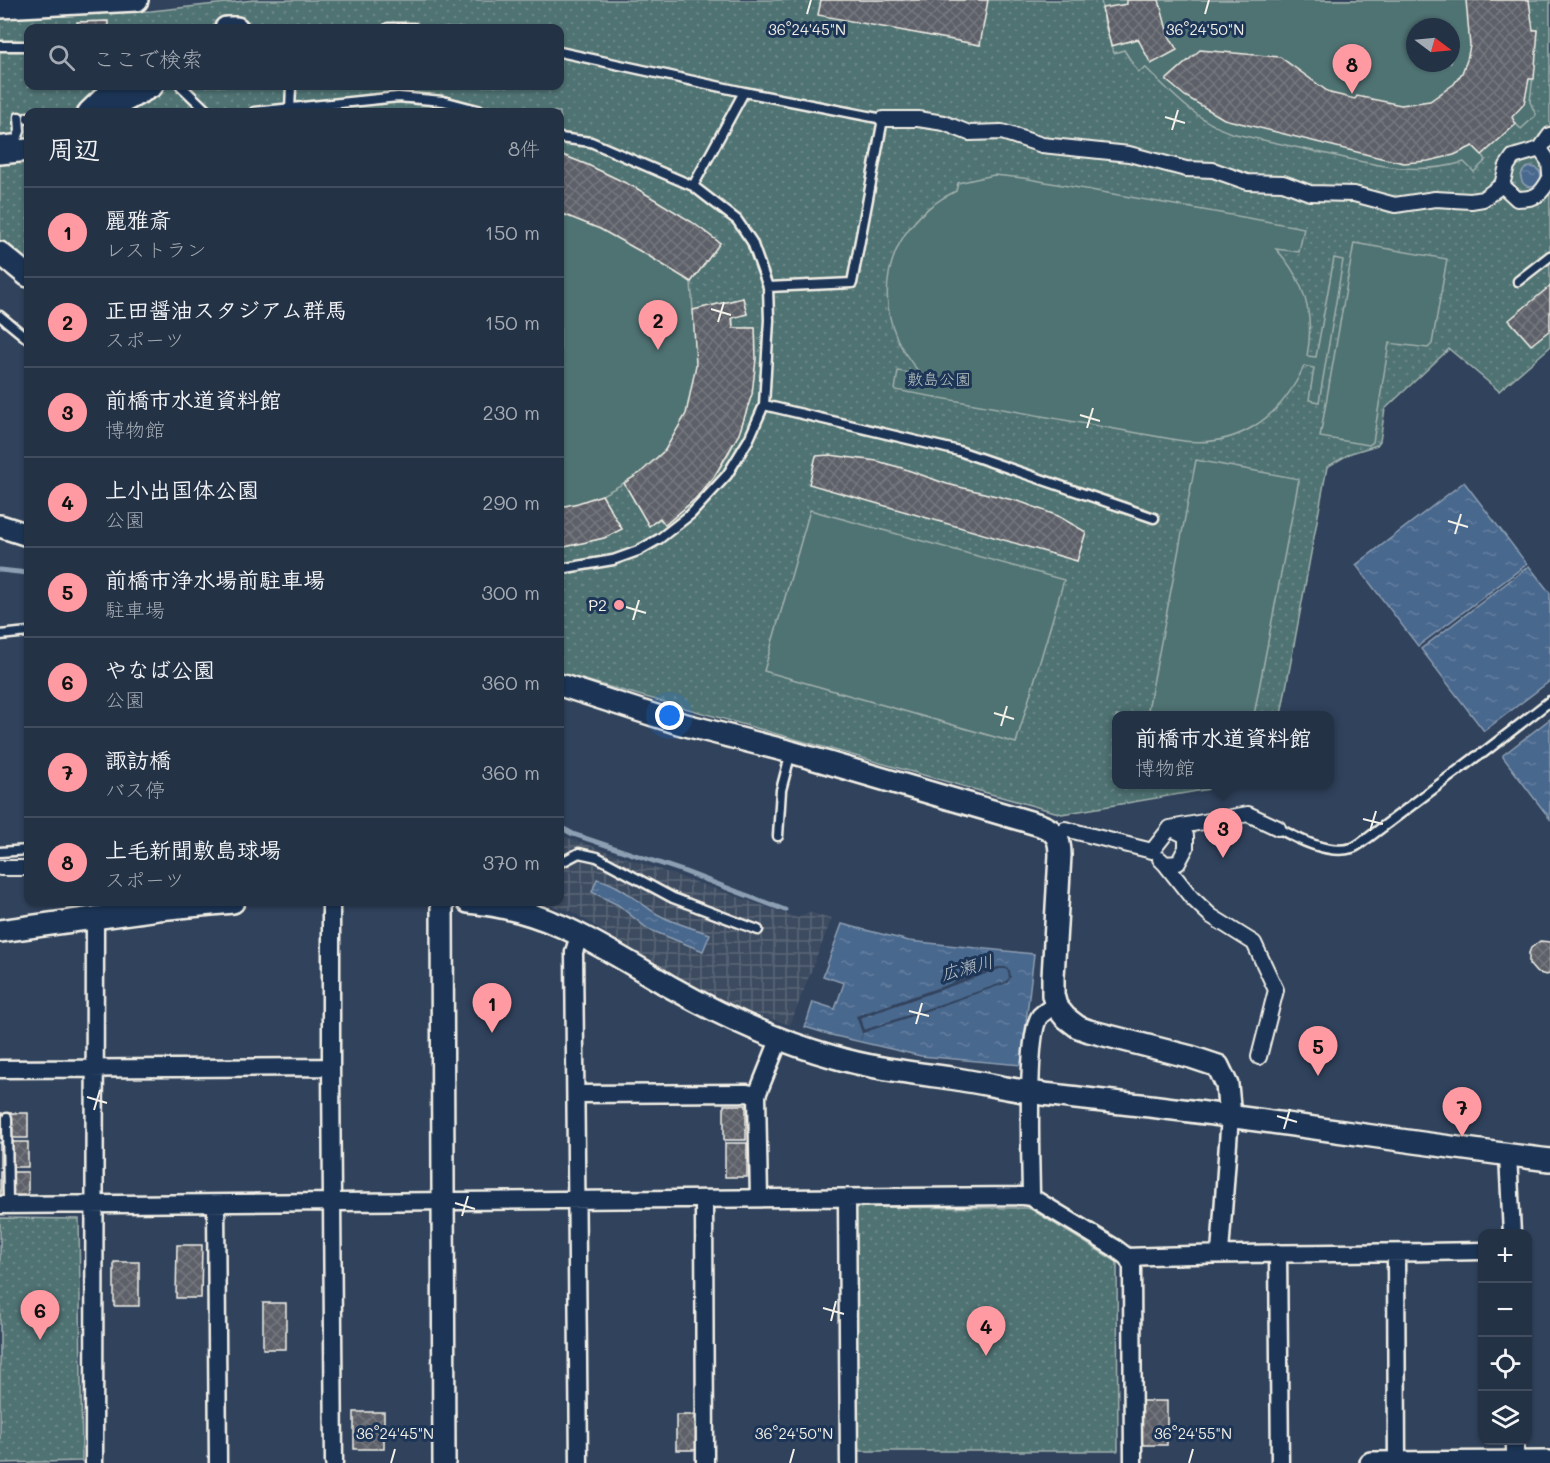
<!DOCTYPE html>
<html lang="ja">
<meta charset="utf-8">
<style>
body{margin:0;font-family:Mali,"Klee One",sans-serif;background:#2c3a4c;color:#f1f3f6}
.controls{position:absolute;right:18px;bottom:18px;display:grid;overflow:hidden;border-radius:12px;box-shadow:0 2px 4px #0004}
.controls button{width:54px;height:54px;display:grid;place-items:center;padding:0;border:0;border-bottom:2px solid #414d5e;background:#243245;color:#f1f3f6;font:30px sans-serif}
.compass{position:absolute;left:1406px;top:18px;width:54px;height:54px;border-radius:50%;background:#243245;box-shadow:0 2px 4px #0004;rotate:106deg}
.you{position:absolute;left:670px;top:716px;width:21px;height:21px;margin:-15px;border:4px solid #fff;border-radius:50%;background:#1a73e8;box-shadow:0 0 0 9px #1a73e833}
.badge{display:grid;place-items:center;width:39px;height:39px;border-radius:50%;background:#ff9aa2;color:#111;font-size:20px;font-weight:700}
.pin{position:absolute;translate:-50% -50px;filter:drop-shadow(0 2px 3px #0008)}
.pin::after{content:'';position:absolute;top:32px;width:21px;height:18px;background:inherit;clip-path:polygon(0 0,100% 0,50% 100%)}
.popup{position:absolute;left:1112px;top:711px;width:222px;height:78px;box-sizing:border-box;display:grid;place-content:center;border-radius:12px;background:#243245;filter:drop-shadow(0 2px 4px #0005);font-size:20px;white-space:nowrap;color:#a3aab3}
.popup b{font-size:22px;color:#f1f3f6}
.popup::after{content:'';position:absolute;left:50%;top:100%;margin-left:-12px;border:12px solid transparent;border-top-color:#243245}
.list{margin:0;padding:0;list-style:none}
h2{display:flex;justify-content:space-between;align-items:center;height:78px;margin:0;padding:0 24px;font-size:26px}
h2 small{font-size:20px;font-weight:400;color:#a3aab3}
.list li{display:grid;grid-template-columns:39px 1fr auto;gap:18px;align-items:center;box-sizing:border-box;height:90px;padding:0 24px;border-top:2px solid #414d5e}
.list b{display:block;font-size:22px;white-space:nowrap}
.list p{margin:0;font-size:20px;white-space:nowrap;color:#a3aab3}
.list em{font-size:20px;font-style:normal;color:#a3aab3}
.icon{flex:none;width:33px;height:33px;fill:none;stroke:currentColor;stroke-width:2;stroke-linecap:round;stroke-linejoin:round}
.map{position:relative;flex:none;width:1550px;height:1463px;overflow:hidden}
.search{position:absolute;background:#243245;box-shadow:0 2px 4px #0004;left:24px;top:24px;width:540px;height:66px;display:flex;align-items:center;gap:15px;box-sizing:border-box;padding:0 21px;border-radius:12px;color:#a3aab3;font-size:22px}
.panel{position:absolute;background:#243245;box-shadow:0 2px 4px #0004;left:24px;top:108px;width:540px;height:798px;border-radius:12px}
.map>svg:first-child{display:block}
.industrial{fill:url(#industrial-grid)}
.grass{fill:url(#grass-dots);stroke:#a2b2ae;stroke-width:1.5;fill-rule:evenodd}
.pitch{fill:#507273;stroke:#a2b2ae;stroke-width:1.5;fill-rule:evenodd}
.water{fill:url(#water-ripples);stroke:#8d9fb2;stroke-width:1.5}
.pier{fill:#30425c;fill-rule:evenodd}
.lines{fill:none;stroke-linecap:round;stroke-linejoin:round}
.stream{stroke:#8d9fb2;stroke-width:5}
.building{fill:url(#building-cross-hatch);stroke:#f4f1e8;stroke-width:1.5}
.service-casing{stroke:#f4f1e8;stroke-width:13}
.pedestrian-casing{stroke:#f4f1e8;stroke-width:18}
.minor-casing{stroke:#f4f1e8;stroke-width:21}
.tertiary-casing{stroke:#f4f1e8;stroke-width:26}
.service{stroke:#1d3557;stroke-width:8}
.pedestrian{stroke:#1d3557;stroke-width:14}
.minor{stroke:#1d3557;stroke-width:16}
.tertiary{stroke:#1d3557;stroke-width:21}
.ticks{fill:none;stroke:#f4f1e8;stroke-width:2}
.poi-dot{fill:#ff9aa2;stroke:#1d3557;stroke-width:2}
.labels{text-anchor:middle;stroke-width:6;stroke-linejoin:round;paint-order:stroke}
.park-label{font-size:16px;fill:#bbc5bf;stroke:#1d3557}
.poi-label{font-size:16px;fill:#f4f1e8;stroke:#1d3557;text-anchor:end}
.water-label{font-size:18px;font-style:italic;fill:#b8c1c8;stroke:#1d3557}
.ticks-label{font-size:15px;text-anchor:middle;fill:#f4f1e8;stroke:#1d3557;stroke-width:6;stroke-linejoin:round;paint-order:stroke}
</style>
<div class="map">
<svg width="1550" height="1463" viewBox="0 0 1550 1463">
<defs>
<pattern id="industrial-grid" width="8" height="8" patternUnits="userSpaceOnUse" patternTransform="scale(1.5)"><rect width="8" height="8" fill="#3e4b60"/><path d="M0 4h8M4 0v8" fill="none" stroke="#5a6577"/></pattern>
<pattern id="grass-dots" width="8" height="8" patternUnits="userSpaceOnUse" patternTransform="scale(1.5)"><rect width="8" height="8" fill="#507273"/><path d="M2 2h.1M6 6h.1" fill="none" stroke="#6a8787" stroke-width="1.8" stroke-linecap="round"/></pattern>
<pattern id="water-ripples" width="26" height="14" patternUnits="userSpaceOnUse" patternTransform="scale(1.5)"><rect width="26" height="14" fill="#49688e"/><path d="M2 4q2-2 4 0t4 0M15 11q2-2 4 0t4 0" fill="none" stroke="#647e9e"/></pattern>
<pattern id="building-cross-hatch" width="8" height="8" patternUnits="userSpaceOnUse" patternTransform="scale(1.5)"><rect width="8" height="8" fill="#5d6168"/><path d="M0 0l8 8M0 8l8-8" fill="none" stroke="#75787e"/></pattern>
</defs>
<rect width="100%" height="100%" fill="#30425c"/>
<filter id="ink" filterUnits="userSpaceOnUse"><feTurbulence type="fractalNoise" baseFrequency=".0167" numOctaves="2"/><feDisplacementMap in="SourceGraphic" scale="12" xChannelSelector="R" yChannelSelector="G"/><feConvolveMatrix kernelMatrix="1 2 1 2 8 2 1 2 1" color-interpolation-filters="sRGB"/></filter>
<g filter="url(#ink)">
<path class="industrial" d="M560,835L798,918L808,912L832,918L790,1025L734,1007L676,977L571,911L536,902H560Z"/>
<path class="grass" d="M254,0H1550V347L1499,391L1449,349L1385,409L1380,441L1377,445L1351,453L1327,467L1281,715L1116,716V784L1233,785L1062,814L560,673V112H28V265L0,244V17L151,11ZM1415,27H1451V63H1415ZM28,28H560V86H28Z
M852,1207L1029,1208L1117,1262L1118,1451H856Z
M0,1218L79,1219L82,1461L0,1463Z"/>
<path class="pitch" d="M1101,0H1529L1532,29L1538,30L1530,102L1536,115L1521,129L1516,124L1482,154L1486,160L1474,172L1464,162C1417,176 1373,165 1327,154C1295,147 1263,140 1231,133C1197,121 1171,93 1146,68L1138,72L1124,50L1114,53L1105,26ZM1415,27H1451V63H1415Z
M560,154C618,176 670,206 720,243L691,282L693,310L743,298L747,314L733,318V328H755C760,391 740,452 696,498C687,507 675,516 665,525L660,519L649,526L624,483L602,495L622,529L604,538L560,548Z
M994,175L1023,178L1304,228L1299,252L1276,249C1304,279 1315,315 1307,356L1316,357L1334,258L1343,260L1319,402L1309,400L1314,368L1304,366C1281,418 1236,450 1177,440L895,390L898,371L922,375C864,315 881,226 956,191L958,183Z
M1354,243L1447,259L1432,344L1428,348L1389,343L1373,442L1369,445L1320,437Z
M1196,460L1299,479L1254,715H1147Z
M810,510L1064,580L1016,743L764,671Z"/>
<path class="water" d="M1521 177a10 10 0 1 1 20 0a10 10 0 1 1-20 0Z
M1464,482L1527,564L1418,646L1356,565Z
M1529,566L1550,593V681L1484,731L1421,649Z
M1550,719V819L1503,757V755Z
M597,879C622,885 636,901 657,914C673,923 692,928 710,934L703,951L648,929L618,905L592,892Z
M842,924L909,941L1034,954L1021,1065L921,1056L831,1035L805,1027L813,1002L835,1009L844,983L823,976Z"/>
<path class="pier" d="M998,967H1006L1010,971L1011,977L1007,983L863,1033L860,1042L862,1033L856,1016ZM1000,969H1006L1008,972L1009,978L1005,982L864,1030L860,1018Z"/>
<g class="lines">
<path class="stream" d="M0,570L28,573
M560,827L573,834L683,871L785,910"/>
</g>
<path class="building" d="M821,0H988L980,45L818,15Z
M1127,0H1159L1168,34L1177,50L1151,64L1138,39L1111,46L1102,8L1127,4Z
M1466,0H1529L1533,30H1538L1534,79H1529L1524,104L1512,117L1516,124L1482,155L1473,146L1454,155L1428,161L1404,163L1381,158L1224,119L1185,96L1166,80L1200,50L1280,57L1330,93L1355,99L1357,96L1401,105L1430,101L1454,84L1462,73L1467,60L1470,46Z
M108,21V28H78L77,22Z
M560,154L588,165L636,188L692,222L720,243L691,282L647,255L600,229L560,213Z
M1550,286V330L1531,345L1509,320Z
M743,298L747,314L732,318L733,328H755L756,359L752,394L739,434L714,477L695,499L665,525L660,518L649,526L624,483L640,473L665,450L686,414L696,365L693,310Z
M830,455L877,461L902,468L947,484L1021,502L1058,516L1086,532L1077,561L809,484L816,456Z
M602,495L622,529L604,538L560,548V507L578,503Z
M1540,941L1550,942V974L1546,975L1536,972L1529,964V953L1531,948Z
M724,1105H746V1140H724Z
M0,1113H2L3,1138H0Z
M11,1113H28V1138H11Z
M0,1142H3V1167H0Z
M11,1142H28V1167H12Z
M725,1143H747V1177H725Z
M0,1171H3V1197H0Z
M11,1172H28V1197H12Z
M177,1245H202L201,1298H176Z
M114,1262H139V1306H114Z
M263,1303H286V1349H263Z
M1140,1401H1167V1445H1140Z
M354,1412H384V1449H354Z
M676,1415H697L698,1450H676Z"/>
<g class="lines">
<defs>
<path id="service" d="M388,28H414
M0,46H28
M560,52L744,92L883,119L852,283L768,287
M181,86L208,112
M290,110L291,86
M254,112L398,97L443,101L485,112
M28,117V119
M560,138L591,142L693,186L737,220L752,242L768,287L769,320L764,405L749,439L727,475L691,514L659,539L638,551L613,560L560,569
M0,141L17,139L20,131L19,117
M693,186L744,92
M1518,281L1550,256
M0,316L28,339
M764,405L959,451L1154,518
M0,635L28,632
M1278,828C1297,839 1329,855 1352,848C1358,846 1363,841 1368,838L1477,756L1483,753L1550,701
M778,836L781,790L791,752
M0,852L28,850
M560,863L579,853L597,857L673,898L758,930
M7,1118L8,1205"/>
<path id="pedestrian" d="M883,119H918L944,123L969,133L1002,132L1042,145L1129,154L1186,169L1213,170L1247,182L1283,183L1310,193L1354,194L1395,205L1435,199L1471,201L1483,199L1502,185L1507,166L1513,157L1540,149L1550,135
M1540,149L1549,162L1550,174
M1502,185L1517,199C1536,199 1541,195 1550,178
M1065,829L1152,851L1170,828L1248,814L1278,828
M1160,859L1165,864L1178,863L1186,848V836L1170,828
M1165,864L1191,897L1211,916L1254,943L1276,990L1259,1057
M0,868H28"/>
<path id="minor" d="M331,1067L334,1463
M0,1069L331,1067V902
M576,1094L747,1093L757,1095
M1508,1155L1512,1234
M1031,1197C1031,1167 1025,1035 1040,1016C1044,1012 1051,1008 1056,1006
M759,1198L757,1095L779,1040
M704,1199L705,1463
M847,1199L849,1463
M216,1204L218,1463
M0,1205L1023,1196L1031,1197L1115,1248L1127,1257C1245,1252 1364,1254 1482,1251
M1220,1253L1230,1116
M1278,1253L1280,1463
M1396,1253L1397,1463
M1127,1257L1132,1266L1133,1463
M1515,1440V1463
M94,1463L95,919
M579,1463L574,952L580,933"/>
<path id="tertiary" d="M0,7L137,0
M226,28H237
M89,112L116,86
M104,112L152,86
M0,153L28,150
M0,253L28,276
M0,526L28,535
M560,685L678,723L791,752L1040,825C1056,831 1060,838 1060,855L1053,977V995L1056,1006L1065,1017L1078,1027L1089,1031L1191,1057L1218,1066L1227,1085L1230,1116
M442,902L444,1463
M468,902C549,909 602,947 669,986C722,1016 776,1041 834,1057C874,1069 916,1073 957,1079C981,1083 1005,1088 1029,1092C1072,1098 1115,1102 1158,1107C1289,1123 1419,1144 1550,1160
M0,931L158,909L233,902
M1371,1463L1550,1462"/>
</defs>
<use href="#service" class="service-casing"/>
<use href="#pedestrian" class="pedestrian-casing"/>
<use href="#minor" class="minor-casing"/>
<use href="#tertiary" class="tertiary-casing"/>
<use href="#service" class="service"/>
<use href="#pedestrian" class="pedestrian"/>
<use href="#minor" class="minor"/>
<use href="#tertiary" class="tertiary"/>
</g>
</g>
<path class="ticks" d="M807,14L811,0M1205,14L1209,0M1165,117L1185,123M1172,130L1178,110M711,309L731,315M718,322L724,302M1080,415L1100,421M1087,428L1093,408M1448,521L1468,527M1455,534L1461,514M626,607L646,613M633,620L639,600M994,713L1014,719M1001,726L1007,706M1363,819L1383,824M1370,831L1376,811M909,1011L929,1016M916,1024L922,1003M87,1097L107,1103M94,1110L100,1090M1277,1116L1297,1122M1284,1129L1290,1109M455,1203L475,1209M462,1216L468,1196M823,1308L844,1314M831,1321L836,1301M391,1463L395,1449M790,1463L794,1449M1189,1463L1193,1449"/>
<circle class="poi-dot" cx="619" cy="605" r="6"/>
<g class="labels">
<g class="park-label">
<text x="939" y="385">敷島公園</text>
</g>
<g class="poi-label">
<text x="607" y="611">P2</text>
</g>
<g class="water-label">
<text transform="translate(967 968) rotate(-15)" y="6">広瀬川</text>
</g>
</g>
<g class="ticks-label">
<text x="807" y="35">36°24'45"N</text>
<text x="1205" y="35">36°24'50"N</text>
<text x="395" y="1439">36°24'45"N</text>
<text x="794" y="1439">36°24'50"N</text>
<text x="1193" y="1439">36°24'55"N</text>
</g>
</svg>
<div class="controls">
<button>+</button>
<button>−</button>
<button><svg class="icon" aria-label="locate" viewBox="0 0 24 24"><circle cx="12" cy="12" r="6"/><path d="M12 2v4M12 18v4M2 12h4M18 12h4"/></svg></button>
<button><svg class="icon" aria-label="layers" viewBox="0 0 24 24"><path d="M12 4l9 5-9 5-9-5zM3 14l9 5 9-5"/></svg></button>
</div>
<svg class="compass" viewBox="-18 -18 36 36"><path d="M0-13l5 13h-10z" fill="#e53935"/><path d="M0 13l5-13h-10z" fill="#a3aab3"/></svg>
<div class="you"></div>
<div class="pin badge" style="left:492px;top:1033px">1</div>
<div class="pin badge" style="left:658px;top:350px">2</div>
<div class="pin badge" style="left:1223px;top:858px">3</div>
<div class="popup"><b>前橋市水道資料館</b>博物館</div>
<div class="pin badge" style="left:986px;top:1356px">4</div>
<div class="pin badge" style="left:1318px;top:1076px">5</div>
<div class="pin badge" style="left:40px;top:1340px">6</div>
<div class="pin badge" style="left:1462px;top:1137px">7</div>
<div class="pin badge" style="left:1352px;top:94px">8</div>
<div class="search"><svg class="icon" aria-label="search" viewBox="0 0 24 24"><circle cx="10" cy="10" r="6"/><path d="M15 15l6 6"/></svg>ここで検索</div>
<section class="panel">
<h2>周辺<small>8件</small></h2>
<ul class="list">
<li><span class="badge">1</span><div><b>麗雅斎</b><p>レストラン</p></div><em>150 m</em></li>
<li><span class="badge">2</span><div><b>正田醤油スタジアム群馬</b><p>スポーツ</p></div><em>150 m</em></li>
<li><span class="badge">3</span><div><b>前橋市水道資料館</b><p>博物館</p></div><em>230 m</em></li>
<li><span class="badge">4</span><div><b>上小出国体公園</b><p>公園</p></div><em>290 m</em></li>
<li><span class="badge">5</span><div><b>前橋市浄水場前駐車場</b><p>駐車場</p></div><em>300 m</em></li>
<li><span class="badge">6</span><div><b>やなば公園</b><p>公園</p></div><em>360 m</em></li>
<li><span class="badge">7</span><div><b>諏訪橋</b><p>バス停</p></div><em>360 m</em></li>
<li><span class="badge">8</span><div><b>上毛新聞敷島球場</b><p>スポーツ</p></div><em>370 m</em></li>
</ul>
</section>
</div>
